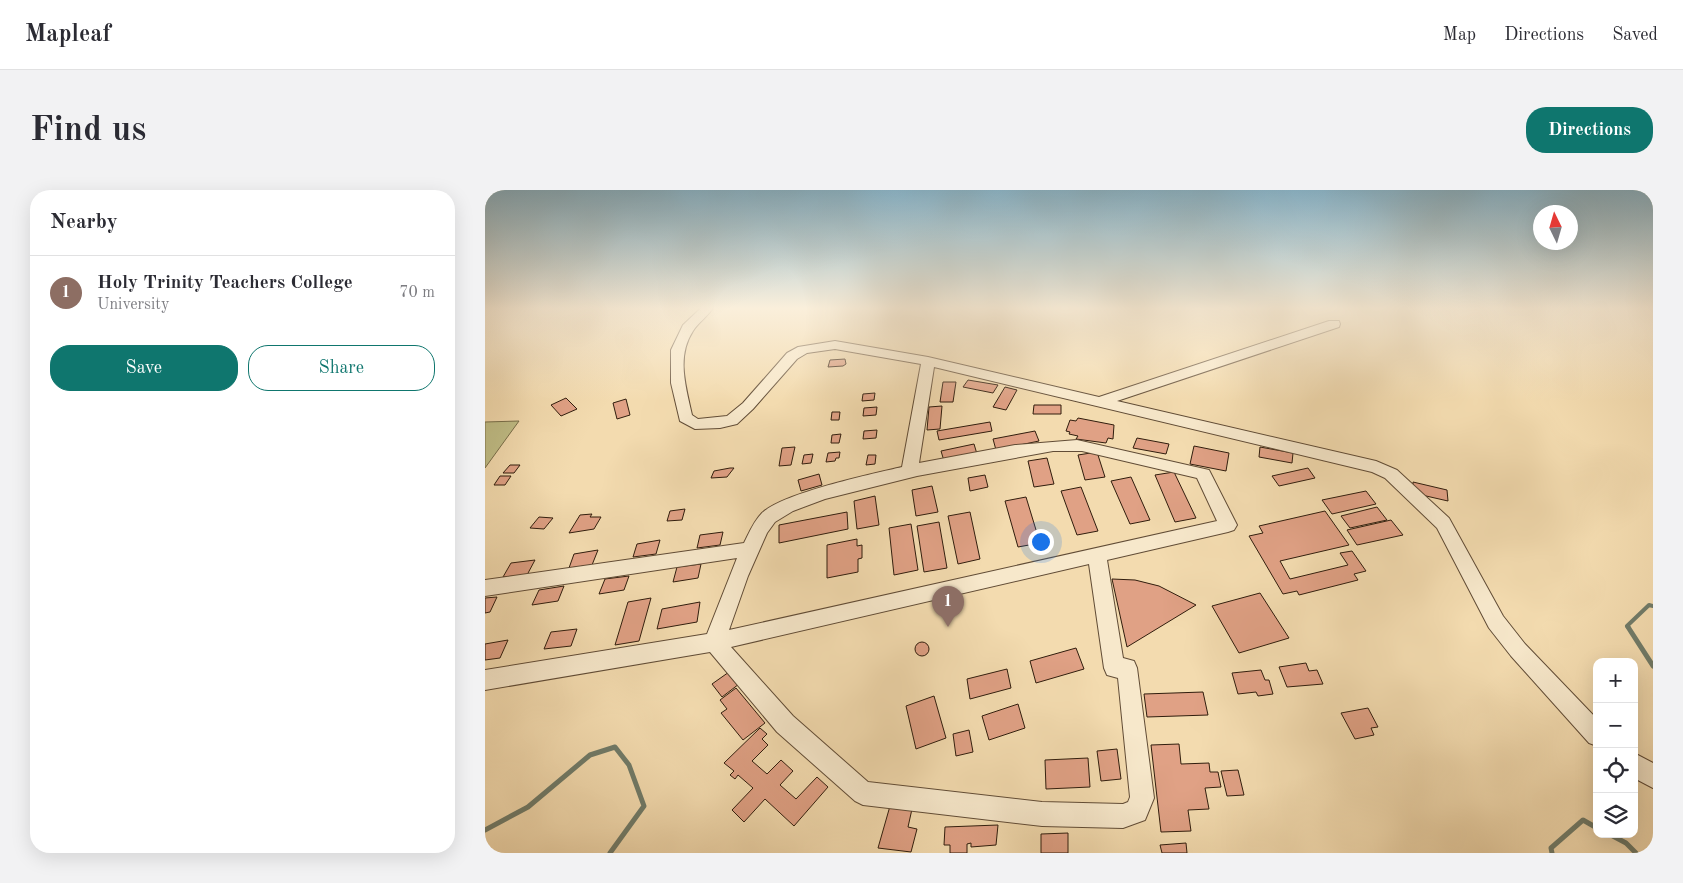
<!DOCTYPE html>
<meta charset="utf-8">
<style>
body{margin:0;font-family:"Old Standard TT",serif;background:#f2f2f3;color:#2b2b33}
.controls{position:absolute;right:15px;bottom:15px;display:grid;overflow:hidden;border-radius:10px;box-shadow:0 5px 20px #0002}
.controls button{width:45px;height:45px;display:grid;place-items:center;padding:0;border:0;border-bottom:1px solid #e1e1e2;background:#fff;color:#2b2b33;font:25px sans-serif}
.compass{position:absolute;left:1048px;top:15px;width:45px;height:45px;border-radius:50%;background:#fff;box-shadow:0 5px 20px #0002;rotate:355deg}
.you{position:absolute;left:555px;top:351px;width:18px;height:18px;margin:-12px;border:4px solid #fff;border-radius:50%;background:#1a73e8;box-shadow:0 0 0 8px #1a73e833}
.badge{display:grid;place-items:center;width:32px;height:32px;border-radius:50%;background:#0f766e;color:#fff;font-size:16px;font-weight:700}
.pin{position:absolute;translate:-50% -41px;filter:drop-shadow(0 1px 2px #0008)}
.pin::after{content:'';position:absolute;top:26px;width:18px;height:15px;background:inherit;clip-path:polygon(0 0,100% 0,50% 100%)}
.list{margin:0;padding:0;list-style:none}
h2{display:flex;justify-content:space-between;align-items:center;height:65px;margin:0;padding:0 20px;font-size:21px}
h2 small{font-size:16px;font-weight:400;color:#7c7c81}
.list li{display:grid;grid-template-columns:32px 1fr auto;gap:15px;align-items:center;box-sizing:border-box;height:75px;padding:0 20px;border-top:1px solid #e1e1e2}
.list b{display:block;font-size:19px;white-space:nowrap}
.list p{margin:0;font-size:16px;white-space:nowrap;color:#7c7c81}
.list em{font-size:16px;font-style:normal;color:#7c7c81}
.actions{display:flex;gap:10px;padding:15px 20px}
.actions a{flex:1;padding:11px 0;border:1px solid #0f766e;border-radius:20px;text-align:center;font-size:18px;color:#0f766e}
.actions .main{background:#0f766e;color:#fff}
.icon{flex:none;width:28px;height:28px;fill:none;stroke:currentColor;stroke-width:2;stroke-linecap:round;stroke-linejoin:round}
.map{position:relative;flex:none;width:1168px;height:663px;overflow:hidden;border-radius:20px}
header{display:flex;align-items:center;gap:30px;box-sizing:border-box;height:70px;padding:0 25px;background:#fff;border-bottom:1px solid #e1e1e2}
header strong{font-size:24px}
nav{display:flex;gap:28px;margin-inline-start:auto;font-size:18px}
.intro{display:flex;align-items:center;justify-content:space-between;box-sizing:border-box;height:120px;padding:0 30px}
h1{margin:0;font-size:35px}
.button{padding:12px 22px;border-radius:20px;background:#0f766e;color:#fff;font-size:18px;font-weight:700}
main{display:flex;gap:30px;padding:0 30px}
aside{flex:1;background:#fff;border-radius:20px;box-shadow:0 5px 20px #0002}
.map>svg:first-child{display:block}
.green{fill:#c0be87;stroke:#786e4a}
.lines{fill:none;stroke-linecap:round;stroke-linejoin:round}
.stream-far1{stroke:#717c6a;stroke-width:4}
.stream{stroke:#717c6a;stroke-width:5}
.building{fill:#e0a185;stroke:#301d0d}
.minor-casing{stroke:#614c36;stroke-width:2}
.minor{fill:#f7e8cb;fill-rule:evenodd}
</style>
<header>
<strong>Mapleaf</strong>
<nav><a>Map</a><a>Directions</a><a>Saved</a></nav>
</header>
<div class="intro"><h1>Find us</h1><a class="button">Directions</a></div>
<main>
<aside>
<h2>Nearby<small></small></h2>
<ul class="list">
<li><span class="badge" style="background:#8d6e63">1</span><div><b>Holy Trinity Teachers College</b><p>University</p></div><em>70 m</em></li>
</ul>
<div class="actions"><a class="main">Save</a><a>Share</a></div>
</aside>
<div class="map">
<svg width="1168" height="663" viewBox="0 0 1168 663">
<rect width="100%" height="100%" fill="#f3dbaf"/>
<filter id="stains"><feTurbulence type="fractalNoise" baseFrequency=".004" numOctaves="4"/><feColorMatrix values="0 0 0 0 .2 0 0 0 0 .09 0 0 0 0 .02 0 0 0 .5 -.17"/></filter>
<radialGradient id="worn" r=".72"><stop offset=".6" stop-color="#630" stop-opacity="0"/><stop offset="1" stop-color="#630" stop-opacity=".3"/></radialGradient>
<path class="green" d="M34,231L0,278V232Z"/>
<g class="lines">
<path class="stream-far1" d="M1144,438L1142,436L1164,415L1168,416"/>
<path class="stream" d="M1143,437L1168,476
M0,640L43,617L105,565L130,557L144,575L159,616L125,663
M1124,644L1141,653L1151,663
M1067,663L1066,658L1098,630L1112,638"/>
</g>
<path class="building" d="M360,169L361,174L358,176L343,177L345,170Z
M483,190L513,195L508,203L478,197Z
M458,192H471L468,212H455Z
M520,197L532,200L521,220L508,217Z
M390,203L389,210L377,211L378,204Z
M81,208L92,219L76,226L66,215Z
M141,209L145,225L132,229L128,213Z
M549,215H576V224H548Z
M457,216L455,239L442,240L444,217Z
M392,217L391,225L378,226L379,218Z
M347,222H355L354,230H346Z
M593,228L629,235L628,249L623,248L621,253L591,249L593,246L584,244L585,242L581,241L585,230L591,231Z
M505,232L507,241L454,250L452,241Z
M392,240L391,248L378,249L379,241Z
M550,241L554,251L511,260L508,249Z
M356,244L354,253H346L347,245Z
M652,248L684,254L681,264L648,258Z
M489,254L492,264L459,271L456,261Z
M709,256L744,263L741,281L705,274Z
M310,257L306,275L294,276L297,258Z
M775,257L808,263L807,273L774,267Z
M355,262L354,268H351L350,271L341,272L343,263Z
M612,262L620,287L600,290L593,265Z
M328,264L326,273L317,274L319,265Z
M383,265H391L390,274L381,275Z
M562,268L569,294L549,297L543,271Z
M25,275H35L29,283H18Z
M245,278H249L242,287L226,288L229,281Z
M823,278L830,288L794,296L787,286Z
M689,282L711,328L690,332L670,285Z
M334,284L337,295L316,301L313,290Z
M500,285L503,297L485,301L483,288Z
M15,286H26L20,295H9Z
M646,287L665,330L645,334L626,291Z
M928,292L962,300L963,311L928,303Z
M447,296L453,322L431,326L427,300Z
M596,297L613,341L592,345L576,301Z
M881,301L891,314L847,324L837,310Z
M390,306L394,335L372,339L369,311Z
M541,307L555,353L533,357L520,311Z
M892,317L902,330L865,338L856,326Z
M200,319L197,330L182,331L185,321Z
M840,321L864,355L795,371L805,389L863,375L855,363L867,361L881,381L869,384L873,390L814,405L812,401L798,404L764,346L778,343L774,336Z
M362,322L363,339L294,353V335Z
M485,322L495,369L473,374L463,326Z
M107,324L105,327H116L109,339L84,343L95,325Z
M54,327L68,328L59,339L45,338Z
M906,330L918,345L872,355L862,340Z
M454,332L462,378L439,382L432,336Z
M426,334L433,380L409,385L404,338Z
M238,342L235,355L212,358L215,345Z
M372,349V356L377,355V368L373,369V382L342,388V355Z
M175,350L171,364L148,367L152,354Z
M113,360L107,375L84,378L89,364Z
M50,370L42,385L18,387L26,373Z
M216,374L213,388L188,392L192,377Z
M144,386L139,400L114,404L120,389Z
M627,389L650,390L674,396L711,415L642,457Z
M79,396L73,411L47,415L54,400Z
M775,403L804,448L754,463L727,416Z
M12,407L5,422L0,423V408Z
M166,408L154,451L130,455L143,412Z
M215,412L212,432L172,439L177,419Z
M92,439L86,456L59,459L66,442Z
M23,450L15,468L0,470V454Z
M430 459a7 7 0 1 1 14 0a7 7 0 1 1-14 0Z
M591,458L599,479L551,493L545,471Z
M821,473L824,481L832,480L838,494L802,497L794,477Z
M522,479L526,498L485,509L482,489Z
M776,480L780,490H784L788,504L773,506L771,502L753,504L747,483Z
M244,482L254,494L237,507L227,494Z
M251,498L280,533L258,550L236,523L242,519L235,510Z
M718,502L723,525L662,527L659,504Z
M449,506L461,548L431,559L421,516Z
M533,514L540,538L504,550L497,526Z
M883,518L893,537L886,538L889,545L870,549L856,523Z
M275,538L282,544L277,549L283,555L267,571L282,584L296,570L308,581L295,595L311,609L332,587L343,597L309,636L280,609L259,632L247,620L268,598L253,585L250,589L245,585L249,581L239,573Z
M484,540L488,562L471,566L468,544Z
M694,554L696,574L724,573L725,582H733L736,597L720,598L724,619L703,620L706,641L676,642L666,555Z
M632,559L636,589L616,591L612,561Z
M603,568L605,597L561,599L560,570Z
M753,580L759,605L742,606L736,581Z
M405,616L427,619L423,637L432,639L426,662L393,658Z
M513,635L511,655L486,657V653L482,654V663H465V655H459L460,637Z
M583,643V663H556V644Z
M701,653L702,663H677L675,655Z"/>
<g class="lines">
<defs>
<path id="minor" d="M216,118H228C222,127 213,133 208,141C191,167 201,197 207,225L213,229L242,226L258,213L302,163L313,157L350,151L443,167L614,207L844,131H854L855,134L854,137L632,211L891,271L912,280L964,328L1018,426L1040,454L1112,529V556L1104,553L1026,466L1004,438L952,338L900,288L887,282L449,177L434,273L530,255L592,250L724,280L752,335L749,340L743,342L622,370L638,468L649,471L652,478L669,608L660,630L638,638L557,636L378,615L370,611L292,542L225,462L0,500V480L222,444L252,368L0,406V390L259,353C264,343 269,331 277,323C298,303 387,284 417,277L436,174L350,159L322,163L312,169L268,219L252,234L235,238L210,239L195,231L186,193V160L198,135ZM568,261H597L712,288L732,331L244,440L263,386L282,343L290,332L308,321L340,309L432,286ZM604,374L619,478L622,485L633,488L645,607L643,612L638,614L557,612L383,592L308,526L246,457Z
M1149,563L1168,573V598L1149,588Z"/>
</defs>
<use href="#minor" class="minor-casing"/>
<use href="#minor" class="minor"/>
</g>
<linearGradient id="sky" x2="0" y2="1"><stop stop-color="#89b7ce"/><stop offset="0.56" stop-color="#faefdb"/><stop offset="1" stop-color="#faefdb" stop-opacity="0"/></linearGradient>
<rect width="1168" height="211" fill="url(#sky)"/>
<rect width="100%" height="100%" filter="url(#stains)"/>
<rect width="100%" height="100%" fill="url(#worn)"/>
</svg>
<div class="controls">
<button>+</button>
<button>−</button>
<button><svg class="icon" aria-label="locate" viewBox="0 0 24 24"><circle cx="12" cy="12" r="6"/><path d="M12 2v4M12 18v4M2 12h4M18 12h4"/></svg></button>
<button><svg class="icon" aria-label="layers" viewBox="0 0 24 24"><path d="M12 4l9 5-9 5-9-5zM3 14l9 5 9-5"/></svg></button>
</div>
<svg class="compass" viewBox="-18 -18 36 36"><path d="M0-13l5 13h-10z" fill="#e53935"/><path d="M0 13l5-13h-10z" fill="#7c7c81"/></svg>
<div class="you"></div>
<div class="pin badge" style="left:463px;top:437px;background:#8d6e63">1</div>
</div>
</main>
